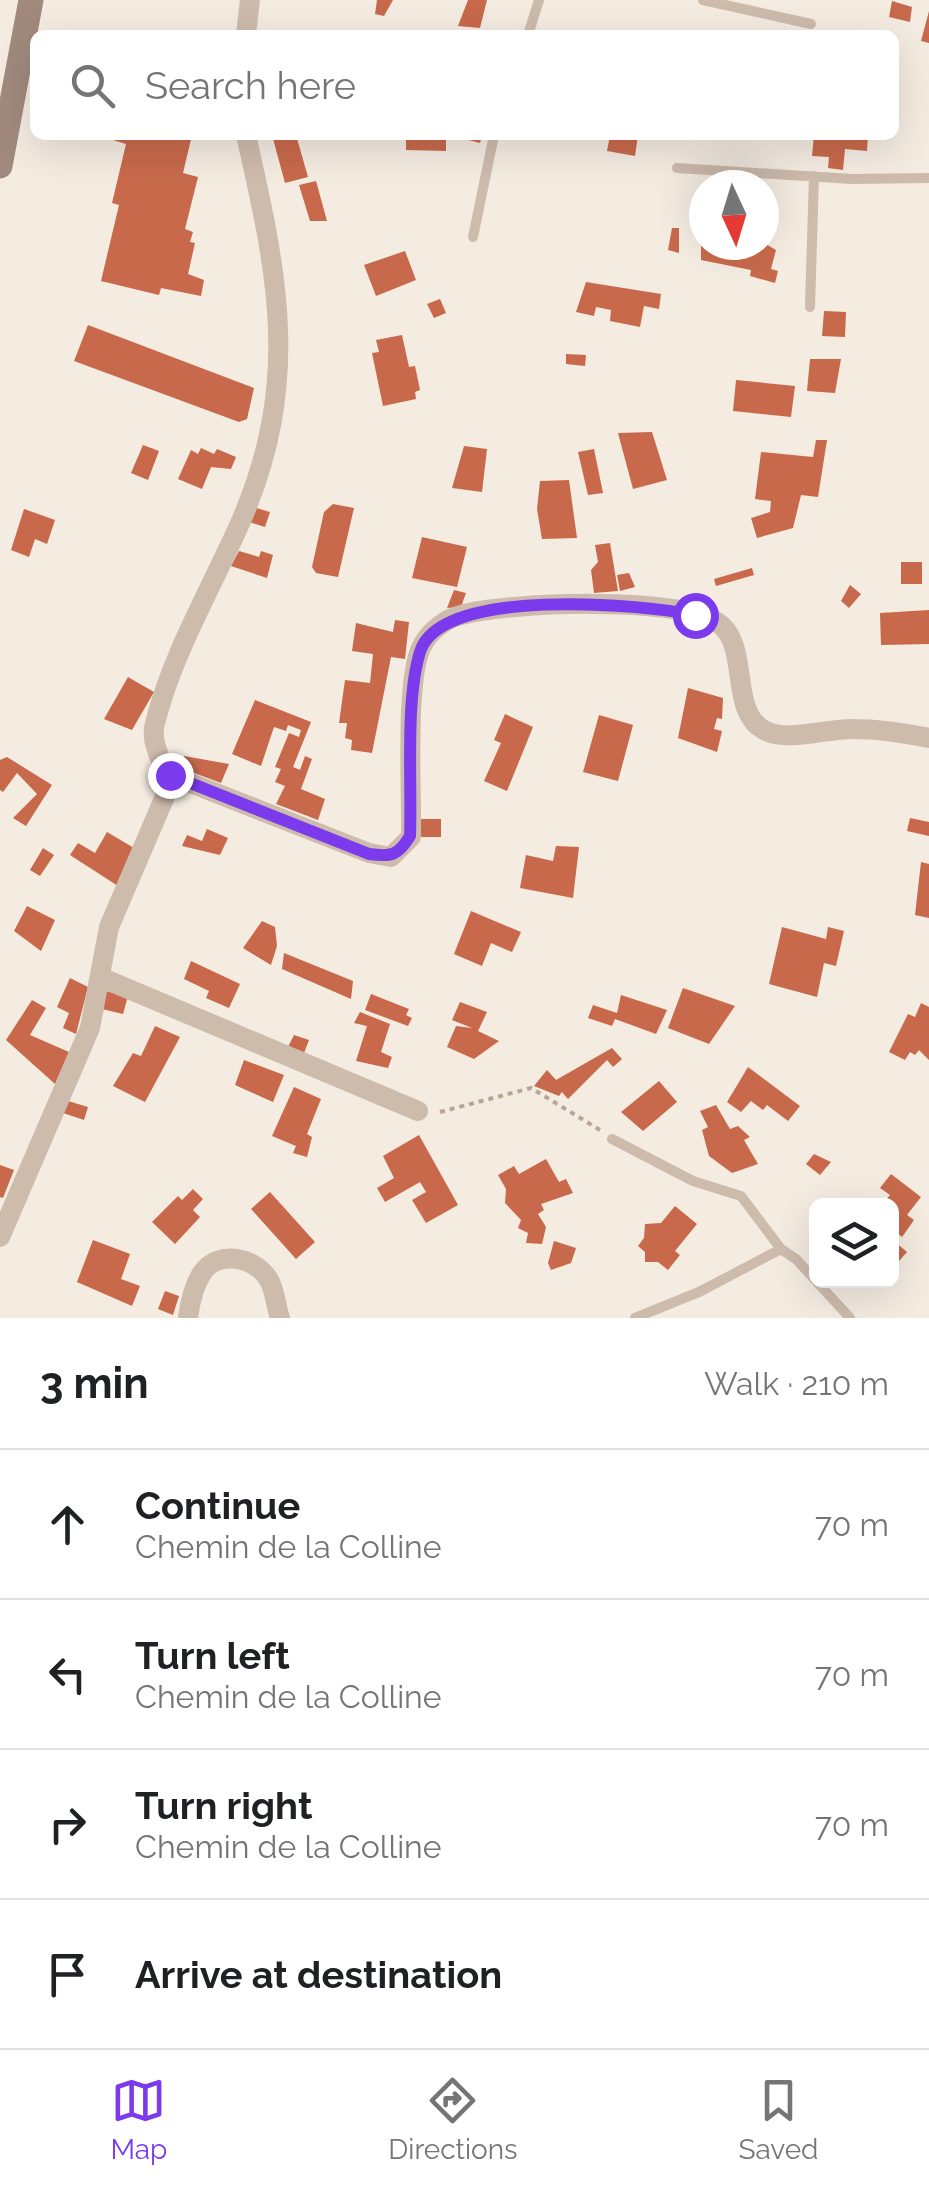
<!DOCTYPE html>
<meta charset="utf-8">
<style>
body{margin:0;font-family:Raleway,sans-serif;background:#f2f2f2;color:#202124}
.controls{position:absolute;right:30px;bottom:30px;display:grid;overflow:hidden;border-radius:15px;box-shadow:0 10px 40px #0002}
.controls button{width:90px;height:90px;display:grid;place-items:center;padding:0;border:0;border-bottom:2px solid #e0e0e0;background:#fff;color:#202124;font:50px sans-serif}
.compass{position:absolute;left:689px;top:170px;width:90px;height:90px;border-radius:50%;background:#fff;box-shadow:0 10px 40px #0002;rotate:176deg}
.stop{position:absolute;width:30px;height:30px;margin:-22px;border:8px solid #7c3aed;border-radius:50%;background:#fff}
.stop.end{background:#7c3aed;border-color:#fff;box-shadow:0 2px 10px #0008}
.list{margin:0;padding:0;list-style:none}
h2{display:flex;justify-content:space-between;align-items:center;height:130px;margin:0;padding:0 40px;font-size:42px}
h2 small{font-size:32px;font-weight:400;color:#757577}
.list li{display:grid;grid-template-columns:65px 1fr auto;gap:30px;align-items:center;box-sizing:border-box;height:150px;padding:0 40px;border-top:2px solid #e0e0e0}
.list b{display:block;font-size:38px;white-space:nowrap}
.list p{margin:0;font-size:32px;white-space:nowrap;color:#757577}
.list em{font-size:32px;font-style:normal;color:#757577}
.icon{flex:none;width:55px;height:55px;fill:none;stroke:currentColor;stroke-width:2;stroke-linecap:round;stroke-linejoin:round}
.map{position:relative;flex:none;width:929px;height:1318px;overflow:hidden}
.search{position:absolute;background:#fff;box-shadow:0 10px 40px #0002;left:30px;right:30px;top:30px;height:110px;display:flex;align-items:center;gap:25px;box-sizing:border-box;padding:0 35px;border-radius:15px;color:#757577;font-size:38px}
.sheet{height:730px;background:#fff}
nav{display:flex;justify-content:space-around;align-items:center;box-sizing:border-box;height:140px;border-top:2px solid #e0e0e0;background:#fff;font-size:28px;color:#757577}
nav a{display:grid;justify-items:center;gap:5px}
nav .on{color:#7c3aed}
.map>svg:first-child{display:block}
.building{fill:#c8694b}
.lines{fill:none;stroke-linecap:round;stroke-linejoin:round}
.path{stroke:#b9a596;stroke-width:4;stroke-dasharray:5 5;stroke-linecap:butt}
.service{stroke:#cdbbac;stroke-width:10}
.minor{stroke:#cdbbac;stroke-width:20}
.secondary{stroke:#a18a7d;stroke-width:25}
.route{stroke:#7c3aed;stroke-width:12}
</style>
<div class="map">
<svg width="929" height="1318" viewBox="0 0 929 1318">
<rect width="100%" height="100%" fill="#f4ebe1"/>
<path class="building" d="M377,0H393L384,16L375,14Z
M468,0H487L480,28L458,26Z
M892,1L912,7L910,22L889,17Z
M929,11V43L921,41Z
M114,135H192L183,173L198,177L185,229L193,232L190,242L195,243L188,274L204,280L201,296L161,288L159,295L101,281L119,205L112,203L126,144L113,140Z
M272,135H296L308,177L285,183Z
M406,135H446V151L406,150Z
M449,135H482L480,143Z
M610,135H638L635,156L607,151Z
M814,135H868L867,151L845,149L843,170L828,168L829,157L812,156Z
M316,181L327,221H310L299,185Z
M701,227L704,245L764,243L776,250L771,269L778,271L775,283L750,276L751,270L701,260Z
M672,228H679V253L668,250Z
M405,251L416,280L376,296L364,265Z
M586,282L661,294L659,309L644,306L640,327L610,321L611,310L596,307L594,316L576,312Z
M440,299L446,313L434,318L427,304Z
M824,311L846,312L845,337L822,336Z
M88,325L254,388L247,419L239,422L74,361Z
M402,335L409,367L415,366L420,390L415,392L416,399L383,406L372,353L379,352L376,340Z
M566,354L586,355L585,366L566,364Z
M810,359H841L835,393L807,391Z
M736,380L795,386L791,417L733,411Z
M652,432L667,480L633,489L618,433Z
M816,440H827L818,497L801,495L793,528L757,538L751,518L770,512L771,501L755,499L761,452L813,457Z
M143,445L159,451L148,480L131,473Z
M464,446L487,449L482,492L452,488Z
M201,448L214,454L217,449L236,457L231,469L211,467L202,489L178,479L191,450L198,454Z
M594,449L603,493L588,495L578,452Z
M569,480L577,538L542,539L537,509L540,481Z
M333,504L354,508L338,577L316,573L312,567L324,512Z
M253,507L270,512L265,527L249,522Z
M24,509L55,520L47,544L35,539L29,557L11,550Z
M422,537L467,547L457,587L412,578Z
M610,543L618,591L594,593L591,570L598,562L595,545Z
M239,551L259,557L261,551L273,555L267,578L231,566Z
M901,562H922V584H901Z
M752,568L754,575L716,586L714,579Z
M629,573L635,587L620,591L617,575Z
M850,585L861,594L849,608L841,601Z
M454,590L466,593L461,607L447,608Z
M929,610V644L881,645L880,613Z
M395,620L409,622L405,659L391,657L372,753L351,750L352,740L345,738L347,723H339L345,680L370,683L373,654L352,651L356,623L393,632Z
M128,677L154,692L132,730L104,719Z
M688,688L723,698L722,719L717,718L714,729L722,731L717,752L678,738Z
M255,700L311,722L293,767L300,770L305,756L312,759L301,789L325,799L318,820L276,804L285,786L275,782L281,769L275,767L289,733L299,737L301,730L288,725L286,731L274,727L261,766L232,754Z
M505,714L533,727L507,791L484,781L501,743L494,740Z
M599,715L633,725L618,781L583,772Z
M184,756L229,764L221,783L181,768Z
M7,757L52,785L26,826L13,818L37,794L17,773L3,792L0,790V760Z
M910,818L929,822V836L907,831Z
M419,819H441V837H419Z
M207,829L228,838L220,855L182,846L187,835L202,841Z
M107,832L134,848L118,886L70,855L78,843L95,853Z
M556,846L579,847L573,898L520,888L526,855L553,861Z
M43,848L54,855L40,876L30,870Z
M921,862L929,864V918L915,915Z
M27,906L55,920L41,951L14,931Z
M471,911L521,932L512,952L491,943L482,966L454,954Z
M262,921L275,927L277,946L271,965L243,948Z
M782,927L826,939L828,927L844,931L836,966L824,963L817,997L769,984Z
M284,953L353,981L351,999L282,969Z
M191,961L240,984L229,1008L206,998L209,991L184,979Z
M70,978L88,987L76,1034L63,1028L69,1013L57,1007Z
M683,988L735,1006L709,1044L668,1028Z
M105,991L128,996L123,1014L102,1009Z
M371,994L409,1009L406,1015L412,1018L408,1026L365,1010Z
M621,995L667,1010L656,1034L615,1019L612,1026L588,1018L593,1005L617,1013Z
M32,1000L46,1008L30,1035L69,1052L55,1084L6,1040Z
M460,1002L487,1012L478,1031L499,1041L474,1059L447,1047L456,1026L472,1028L452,1020Z
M921,1003L929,1007V1060L919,1050L915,1055L910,1052L905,1060L889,1052L908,1014L915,1017Z
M360,1012L390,1024L381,1052L392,1057L388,1068L356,1061L367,1026L354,1023Z
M155,1026L180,1037L145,1102L113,1086L133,1053L141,1056Z
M294,1035L309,1040L304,1053L288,1047Z
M612,1048L622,1059L613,1067L607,1060L568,1099L562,1092L559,1096L534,1086L547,1070L556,1080Z
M244,1060L284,1075L273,1102L235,1085Z
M748,1067L800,1106L788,1121L767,1105L763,1110L751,1101L741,1112L727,1102Z
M659,1081L677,1102L643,1131L621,1112Z
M294,1087L321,1099L307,1134L312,1137L307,1157L293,1153L296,1146L272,1136Z
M68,1101L88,1107L84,1120L63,1113Z
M716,1105L730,1129L738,1126L750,1137L744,1140L758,1164L732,1173L709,1156L702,1130L708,1127L700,1111Z
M419,1135L458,1205L426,1223L412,1200L426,1192L420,1182L385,1202L377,1188L394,1178L383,1156Z
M814,1154L831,1162L820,1175L806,1164Z
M546,1159L559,1182L566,1179L573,1193L541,1204L544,1210L538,1214L546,1227L542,1244L526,1243L528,1233L518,1228L521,1220L505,1203L506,1189L498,1175L514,1166L519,1174Z
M0,1165L14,1170L3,1198L0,1197Z
M891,1174L921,1197L907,1215L914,1220L902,1237L892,1229V1206H881L890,1195L880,1188Z
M193,1189L203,1199L193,1210L200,1217L175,1244L152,1222L178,1196L182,1200Z
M270,1192L315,1242L296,1259L251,1209Z
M675,1206L697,1224L675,1251L680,1255L668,1270L658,1262H645V1252L638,1246L644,1238L645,1224L661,1223Z
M93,1240L130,1254L121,1279L140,1286L132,1306L77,1282Z
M554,1241L576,1248L571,1263L551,1270L548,1263Z
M894,1241L907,1252L892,1269V1244Z
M165,1291L179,1296L173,1315L158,1309Z"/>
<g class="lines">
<path class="path" d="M440,1112L531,1088L600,1130"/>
<path class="service" d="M703,0L811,24
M528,35L539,0
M677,168L852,179L929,178
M473,237L494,135
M810,307L814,176
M612,1139L693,1181L741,1196L781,1249
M635,1318L699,1292L781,1249L796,1259L850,1318"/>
<path class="minor" d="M246,35L250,0
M170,775L369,853L391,857L411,837C412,793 405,682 421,648C428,632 445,619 461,615C508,602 676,596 717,622C751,643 728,711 764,730C788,743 828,728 854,729C880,729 904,733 929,738
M100,977L418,1111
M0,1237L90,1028L109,927L166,794C171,765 148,749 155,723C173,652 212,587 241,521C301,382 278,276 246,135
M188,1318C190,1302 193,1287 202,1273C218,1249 256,1257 269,1280C275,1290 276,1307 280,1318"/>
<path class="secondary" d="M0,166L31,0"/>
</g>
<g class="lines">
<path class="route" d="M170,775L369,854C391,857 398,856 410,836C412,784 405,700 420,652C440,586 641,604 695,615"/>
</g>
</svg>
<div class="controls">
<button><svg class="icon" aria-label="layers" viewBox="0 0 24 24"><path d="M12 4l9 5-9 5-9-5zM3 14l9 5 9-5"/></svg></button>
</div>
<svg class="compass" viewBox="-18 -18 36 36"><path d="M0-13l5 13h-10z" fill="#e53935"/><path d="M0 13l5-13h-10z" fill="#757577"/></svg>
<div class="stop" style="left:695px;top:615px"></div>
<div class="stop end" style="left:170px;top:775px"></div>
<div class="search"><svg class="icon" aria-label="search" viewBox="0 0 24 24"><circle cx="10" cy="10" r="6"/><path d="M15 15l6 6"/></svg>Search here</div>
</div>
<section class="sheet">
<h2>3 min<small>Walk · 210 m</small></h2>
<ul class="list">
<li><svg class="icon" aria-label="ahead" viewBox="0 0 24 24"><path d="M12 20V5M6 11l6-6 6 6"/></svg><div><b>Continue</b><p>Chemin de la Colline</p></div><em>70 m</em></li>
<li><svg class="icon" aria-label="left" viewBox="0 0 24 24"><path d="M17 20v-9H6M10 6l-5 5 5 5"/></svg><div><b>Turn left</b><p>Chemin de la Colline</p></div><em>70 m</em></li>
<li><svg class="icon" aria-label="right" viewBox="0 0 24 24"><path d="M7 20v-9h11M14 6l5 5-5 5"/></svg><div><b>Turn right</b><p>Chemin de la Colline</p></div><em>70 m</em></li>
<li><svg class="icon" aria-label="arrive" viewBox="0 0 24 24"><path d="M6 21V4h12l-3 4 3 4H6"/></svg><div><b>Arrive at destination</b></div></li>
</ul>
</section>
<nav>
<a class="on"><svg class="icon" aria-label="map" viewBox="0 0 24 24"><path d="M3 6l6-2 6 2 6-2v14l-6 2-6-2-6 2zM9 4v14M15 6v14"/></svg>Map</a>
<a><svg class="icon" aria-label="directions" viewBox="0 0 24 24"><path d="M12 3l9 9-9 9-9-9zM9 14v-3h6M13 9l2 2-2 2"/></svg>Directions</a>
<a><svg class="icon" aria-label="saved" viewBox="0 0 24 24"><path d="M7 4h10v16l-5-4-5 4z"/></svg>Saved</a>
</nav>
